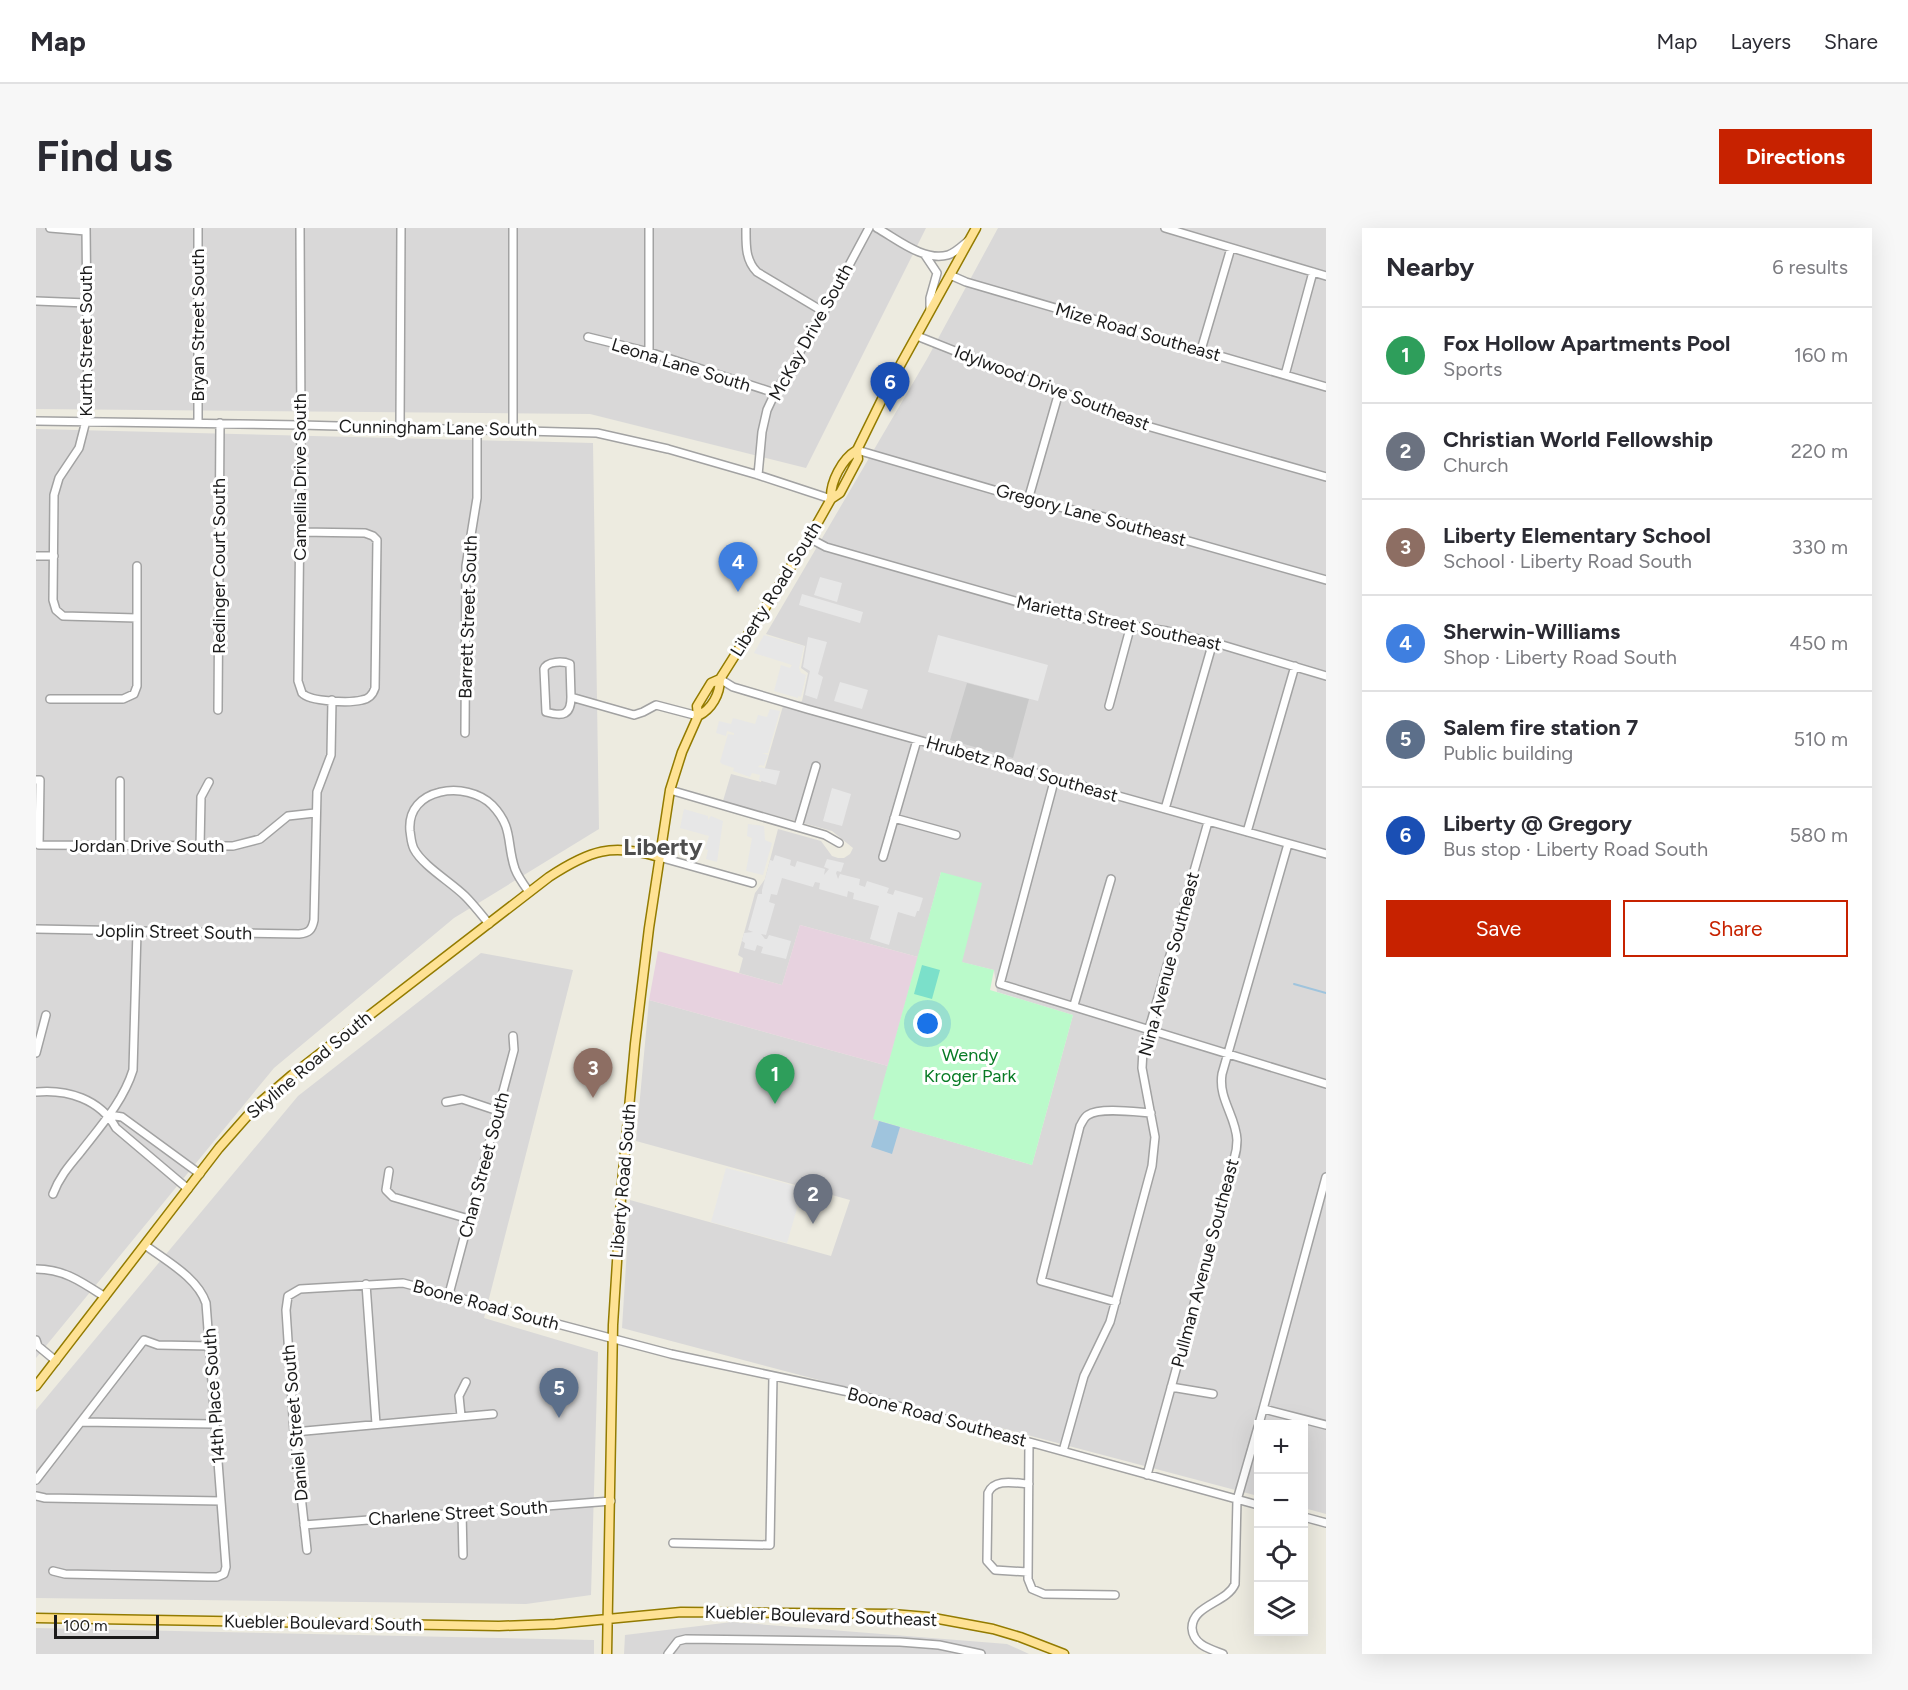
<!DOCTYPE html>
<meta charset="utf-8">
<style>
body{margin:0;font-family:Figtree,sans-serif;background:#f7f7f7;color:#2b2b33}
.controls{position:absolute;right:18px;bottom:18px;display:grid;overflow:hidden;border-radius:0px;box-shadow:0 6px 24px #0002}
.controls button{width:54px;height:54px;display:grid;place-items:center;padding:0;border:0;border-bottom:2px solid #e1e1e2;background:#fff;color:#2b2b33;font:30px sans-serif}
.scale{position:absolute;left:18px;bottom:15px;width:105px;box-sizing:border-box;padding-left:6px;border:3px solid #1b1b1b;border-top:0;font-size:16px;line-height:21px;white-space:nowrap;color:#1b1b1b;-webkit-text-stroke:4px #fff;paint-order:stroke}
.you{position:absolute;left:892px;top:796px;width:21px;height:21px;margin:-15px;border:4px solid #fff;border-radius:50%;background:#1a73e8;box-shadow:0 0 0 9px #1a73e833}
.badge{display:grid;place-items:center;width:39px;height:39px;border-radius:50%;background:#c72200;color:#fff;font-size:20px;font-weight:700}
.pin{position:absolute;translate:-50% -50px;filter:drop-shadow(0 2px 3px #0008)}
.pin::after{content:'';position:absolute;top:32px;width:21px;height:18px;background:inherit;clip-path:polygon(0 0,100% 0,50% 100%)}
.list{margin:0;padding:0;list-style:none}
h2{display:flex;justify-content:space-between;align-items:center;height:78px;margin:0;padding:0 24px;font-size:26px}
h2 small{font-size:20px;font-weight:400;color:#7c7c81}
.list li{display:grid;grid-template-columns:39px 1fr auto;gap:18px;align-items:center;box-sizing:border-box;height:96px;padding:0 24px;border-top:2px solid #e1e1e2}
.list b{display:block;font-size:22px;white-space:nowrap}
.list p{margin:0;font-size:20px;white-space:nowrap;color:#7c7c81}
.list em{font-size:20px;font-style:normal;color:#7c7c81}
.actions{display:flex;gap:12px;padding:18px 24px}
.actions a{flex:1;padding:14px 0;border:2px solid #c72200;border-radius:0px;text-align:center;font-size:21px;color:#c72200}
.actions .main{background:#c72200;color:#fff}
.icon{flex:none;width:33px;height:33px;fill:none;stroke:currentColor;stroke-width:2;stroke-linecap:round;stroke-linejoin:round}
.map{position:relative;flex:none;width:1290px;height:1426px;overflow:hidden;border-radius:0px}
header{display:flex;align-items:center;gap:36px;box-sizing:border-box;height:84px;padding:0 30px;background:#fff;border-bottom:2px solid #e1e1e2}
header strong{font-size:28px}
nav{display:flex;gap:33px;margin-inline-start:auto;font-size:21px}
.intro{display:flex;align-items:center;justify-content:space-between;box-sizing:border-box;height:144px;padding:0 36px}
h1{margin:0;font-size:42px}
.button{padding:15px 27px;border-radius:0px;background:#c72200;color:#fff;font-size:21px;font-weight:700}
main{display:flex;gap:36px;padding:0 36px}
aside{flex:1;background:#fff;border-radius:0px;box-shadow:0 6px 24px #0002}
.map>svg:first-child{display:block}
.residential{fill:#d9d8d8}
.industrial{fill:#e7d2df}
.religious{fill:#c9c9c9}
.park{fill:#bafaca}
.pitch{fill:#7be0ca}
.parking{fill:#e7e7e7}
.water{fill:#9fc4dd}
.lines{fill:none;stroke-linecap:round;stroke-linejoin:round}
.stream{stroke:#9fc4dd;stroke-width:2}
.minor-casing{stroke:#a2a2a2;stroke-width:10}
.major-casing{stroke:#937b00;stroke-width:11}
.minor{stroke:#fff;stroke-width:7}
.major{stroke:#fee294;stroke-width:8}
.labels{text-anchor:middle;stroke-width:6;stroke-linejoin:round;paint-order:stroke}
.street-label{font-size:18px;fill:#1b1b1b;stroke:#fff}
.park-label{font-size:18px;fill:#087b25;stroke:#fff}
.district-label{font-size:24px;font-weight:bold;fill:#4e4e4e;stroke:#fff}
</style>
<header>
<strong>Map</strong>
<nav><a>Map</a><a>Layers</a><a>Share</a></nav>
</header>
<div class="intro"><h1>Find us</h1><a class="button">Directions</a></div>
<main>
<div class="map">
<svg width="1290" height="1426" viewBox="0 0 1290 1426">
<rect width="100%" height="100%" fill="#edebe0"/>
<path class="residential" d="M0,0H890L770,240L554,186L0,181Z
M962,0H1290V1286L1268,1280V1196H1222V1268L586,1100L594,972L795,1028L814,972L600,913L613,772L852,838L838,891L996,937L1037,787L961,764L958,742L925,734L905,644L882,729L764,697L746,757L703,745L707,730L702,727L719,665L729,651L742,601L785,613L796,628L802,630H808L814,626L817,620L796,603L687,573L695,546L725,554L747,478L766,473L772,445L765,440L769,418L730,406L891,131Z
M0,201L557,215L563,601L418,690L238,840L0,1130Z
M445,725L537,742L448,1090L562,1124L555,1367L490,1376L0,1370V1182L262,868Z
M696,1394L971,1416L993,1426H588L589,1407Z
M0,1400L558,1412V1426H0Z"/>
<path class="industrial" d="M764,697L882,729L852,838L613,772L622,723L746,757Z"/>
<path class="religious" d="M931,455L993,471L977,530L914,512Z"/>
<path class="park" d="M905,644L946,655L926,734L958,742L954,762L1037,787L996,937L837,891Z"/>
<path class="pitch" d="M886,737L904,742L896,771L878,766Z"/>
<path class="parking" d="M784,349L806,355L801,374L778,367Z
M766,366L827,384L824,395L763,377Z
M728,407L768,418L763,440L765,445L770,447L765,469L762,468V470L738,463L745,437L754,440L756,437L718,425Z
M902,407L1012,437L1002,473L892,444Z
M772,409L791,414L782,446L787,449L781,471L769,467L774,443L767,439Z
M804,454L832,462L826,481L798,473Z
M734,481L744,483L732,525H726L732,527L728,538L724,537L722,539L744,543L740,557L723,552L724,547L716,545L714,549L697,543L698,540L686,536L684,534L692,506L698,507V505L691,503L690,508L680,505L683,493L695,496L697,490L719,496L722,487L731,489Z
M796,560L815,566L806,598L787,593Z
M648,581L672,588V592L675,588L687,593L681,634L670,631L672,622L669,621L673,608L644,600Z
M712,596L728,598L729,612L736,615L727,647L710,643L716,610L711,608Z
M739,627L755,632L754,637L759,639L761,633L789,641L788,647L793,641L788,639L791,631L808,635L805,644L801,643L800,645L802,651L804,646L824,651L823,657L829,659L831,653L853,660L851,665L857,667L859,662L887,670L883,683H881L879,689L862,684L853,717L834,711L843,678L817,671L818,665L812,663L811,669L783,661L784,655L779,654L777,659L746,650L741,667L735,666L733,674L739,676L730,707L725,706L729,711H731L733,707L755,713L750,731L725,725L727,719L721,717L719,723L708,720L709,715L706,713L708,705L717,704L712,702L722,666H726V662L734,632L737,633Z
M690,940L767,960L751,1015L675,994Z"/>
<path class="water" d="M843,893L864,899L856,926L835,919Z"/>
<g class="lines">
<path class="stream" d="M1258,756L1290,765"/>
<defs>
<path id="minor" d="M14,0L50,3
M50,0L52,185L43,220L23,250L18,267L17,372L20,382L27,388L101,390
M162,0V195
M264,0L265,197L262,453L266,465C274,474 314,475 326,472C333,471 337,466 339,460L341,312L337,308L329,305L264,304
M477,0V202
M710,0C710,16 709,32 721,44L788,84
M841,0C861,11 888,34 912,27C919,25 926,18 932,13
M1129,0L1290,48
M889,27L901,45L894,70V82
M914,47L930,54L1290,159
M0,73L51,75
M881,108L1002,156L1040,169L1090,192L1290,249
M552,109L613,124L739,165
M1165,122L1195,20
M613,124V0
M1249,147L1277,44
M0,193L265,197L561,205L632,221L722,247L795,271
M364,199L365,0
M821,222L992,272L1068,289L1290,352
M722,247L726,204L731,182L739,165L788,84L833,0
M992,272L1023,164
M773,310L790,319L1031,388L1131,403L1183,416L1290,448
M0,328H18
M684,451L697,459L771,481L1290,626
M535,469C535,487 527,489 510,484L508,441C511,433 527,433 534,436L535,469L598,487L607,484L620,477L662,488
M14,471H87L98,466L101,458V338
M1073,478L1095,397
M182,482L184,195
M429,505L430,338L441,270V201
M1019,550L964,756L1290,856
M0,552H4L3,617L197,618L224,611L252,588L279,585
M634,562L789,607L803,615
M1129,581L1177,414
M858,590L920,607
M762,599L780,538
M1211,604L1259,438
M84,618V553
M164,619L165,569L173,554
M623,629L716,655
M847,629L881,512
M453,696C445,686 437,676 429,668C415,654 387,638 378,621C375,615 375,609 374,603C370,559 431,552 456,577C478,600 470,615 479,641C482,649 488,657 493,664
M0,701L263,706C273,705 276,702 278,692L281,564L295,527L296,472
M1038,777L1075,651
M0,825L10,787
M0,864C31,861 64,871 80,900L152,961
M410,874L426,871L462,883
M73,887L86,889L164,946
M353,943L350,962L357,969L433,991
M17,966C23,950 32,939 43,926C63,900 87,874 97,842L101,703
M0,1041C28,1041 46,1054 69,1069
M330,1056L340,1196
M413,1066L478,822L477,808
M1080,1074L1005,1053L1044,898C1046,895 1048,889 1052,887C1064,879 1100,884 1115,885
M0,1112L2,1118L20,1133
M1135,1159L1177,1166
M1228,1181L1290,1197
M425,1188L423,1168L430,1154
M45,1194L178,1196
M1223,1196L1290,949
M258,1204L457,1186
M993,1214L992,1351L996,1361L1008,1366L1079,1367
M1027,1223L1048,1148L1074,1094L1116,938L1119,909L1106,840L1107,822L1172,594
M1111,1247L1198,931C1200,925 1201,918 1201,912C1200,888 1182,871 1186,846L1252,616
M0,1252L108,1112L122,1117L175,1118
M0,1268L9,1270L185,1273
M426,1284L427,1327
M1268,1289L1290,1295
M268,1297L575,1273
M637,1315L734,1317L737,1148
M271,1322L258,1204L250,1082L252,1068L264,1061L367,1055L635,1126L808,1163L1222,1277
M17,1343L29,1346L172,1349H181L188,1346L190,1339L170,1075C161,1049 130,1033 109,1017
M992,1344L959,1342L951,1333L952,1265C958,1250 979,1255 993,1256
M632,1426L642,1413L650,1411L864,1414L903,1417L945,1426
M1187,1426C1174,1421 1157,1417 1156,1400C1156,1377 1191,1375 1199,1356L1201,1272L1222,1199"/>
<path id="major" d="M795,271C794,254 806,231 821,222L851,161L940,0
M662,488C676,481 684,466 684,451L773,310L795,271L804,265L822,231L821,222
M0,1158L183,920L221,877L256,847L513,649C554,622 576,615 623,629
M0,1390L463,1398L519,1396L645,1384L856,1386L892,1389L957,1401L984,1409L1028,1426
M571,1426L577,1097L586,955L599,816L613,700L634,562L646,524L662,488L661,478L675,455L684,451"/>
</defs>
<use href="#minor" class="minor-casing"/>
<use href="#major" class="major-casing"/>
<use href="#minor" class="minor"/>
<use href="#major" class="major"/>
</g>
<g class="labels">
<g class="street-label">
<text transform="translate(162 97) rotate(-90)" y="6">Bryan Street South</text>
<text transform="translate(775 104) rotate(-61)" y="6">McKay Drive South</text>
<text transform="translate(1102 104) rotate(16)" y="6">Mize Road Southeast</text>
<text transform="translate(50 113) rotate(-90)" y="6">Kurth Street South</text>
<text transform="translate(645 137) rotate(17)" y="6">Leona Lane South</text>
<text transform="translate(1016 160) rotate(21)" y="6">Idylwood Drive Southeast</text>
<text transform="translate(402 200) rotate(1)" y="6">Cunningham Lane South</text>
<text transform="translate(264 249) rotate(-90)" y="6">Camellia Drive South</text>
<text transform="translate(1055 287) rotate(15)" y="6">Gregory Lane Southeast</text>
<text transform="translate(183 338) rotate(-90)" y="6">Redinger Court South</text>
<text transform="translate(740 361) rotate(-58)" y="6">Liberty Road South</text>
<text transform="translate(432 389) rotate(-88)" y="6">Barrett Street South</text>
<text transform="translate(1083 395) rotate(12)" y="6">Marietta Street Southeast</text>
<text transform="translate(986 541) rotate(16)" y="6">Hrubetz Road Southeast</text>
<text x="111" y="624">Jordan Drive South</text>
<text transform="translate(138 704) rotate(1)" y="6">Joplin Street South</text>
<text transform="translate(1133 736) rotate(-75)" y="6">Nina Avenue Southeast</text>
<text transform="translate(273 837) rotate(-40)" y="6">Skyline Road South</text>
<text transform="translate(448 937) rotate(-75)" y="6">Chan Street South</text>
<text transform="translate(587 953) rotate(-85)" y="6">Liberty Road South</text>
<text transform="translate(1169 1035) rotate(-75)" y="6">Pullman Avenue Southeast</text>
<text transform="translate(450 1077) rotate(15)" y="6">Boone Road South</text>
<text transform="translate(178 1168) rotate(-94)" y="6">14th Place South</text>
<text transform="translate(901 1189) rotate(15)" y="6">Boone Road Southeast</text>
<text transform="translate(259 1195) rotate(-95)" y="6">Daniel Street South</text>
<text transform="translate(422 1285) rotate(-4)" y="6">Charlene Street South</text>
<text transform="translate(785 1388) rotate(2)" y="6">Kuebler Boulevard Southeast</text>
<text transform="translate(287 1395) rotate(1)" y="6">Kuebler Boulevard South</text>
</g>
<g class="park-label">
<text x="934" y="833">Wendy<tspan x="934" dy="21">Kroger Park</tspan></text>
</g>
<g class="district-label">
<text x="627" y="627">Liberty</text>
</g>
</g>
</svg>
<div class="controls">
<button>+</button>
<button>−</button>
<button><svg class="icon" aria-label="locate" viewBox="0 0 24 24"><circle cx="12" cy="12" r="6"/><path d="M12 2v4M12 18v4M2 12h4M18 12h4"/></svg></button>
<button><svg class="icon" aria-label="layers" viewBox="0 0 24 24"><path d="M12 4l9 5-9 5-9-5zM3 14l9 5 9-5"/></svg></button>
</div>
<div class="scale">100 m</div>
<div class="you"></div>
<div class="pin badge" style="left:739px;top:876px;background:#2e9e5b">1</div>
<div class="pin badge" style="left:777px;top:996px;background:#6b7280">2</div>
<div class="pin badge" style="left:557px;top:870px;background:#8d6e63">3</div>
<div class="pin badge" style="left:702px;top:364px;background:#3f7fe0">4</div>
<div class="pin badge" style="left:523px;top:1190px;background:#5c6f8a">5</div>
<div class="pin badge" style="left:854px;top:184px;background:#1a4fb4">6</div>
</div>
<aside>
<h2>Nearby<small>6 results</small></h2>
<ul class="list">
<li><span class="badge" style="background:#2e9e5b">1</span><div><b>Fox Hollow Apartments Pool</b><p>Sports</p></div><em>160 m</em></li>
<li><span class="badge" style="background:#6b7280">2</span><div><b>Christian World Fellowship</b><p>Church</p></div><em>220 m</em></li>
<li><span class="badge" style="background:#8d6e63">3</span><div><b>Liberty Elementary School</b><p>School · Liberty Road South</p></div><em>330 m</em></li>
<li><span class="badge" style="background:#3f7fe0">4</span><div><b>Sherwin-Williams</b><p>Shop · Liberty Road South</p></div><em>450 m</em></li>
<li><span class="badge" style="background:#5c6f8a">5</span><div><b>Salem fire station 7</b><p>Public building</p></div><em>510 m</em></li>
<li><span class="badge" style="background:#1a4fb4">6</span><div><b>Liberty @ Gregory</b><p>Bus stop · Liberty Road South</p></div><em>580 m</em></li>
</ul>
<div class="actions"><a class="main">Save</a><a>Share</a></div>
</aside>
</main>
